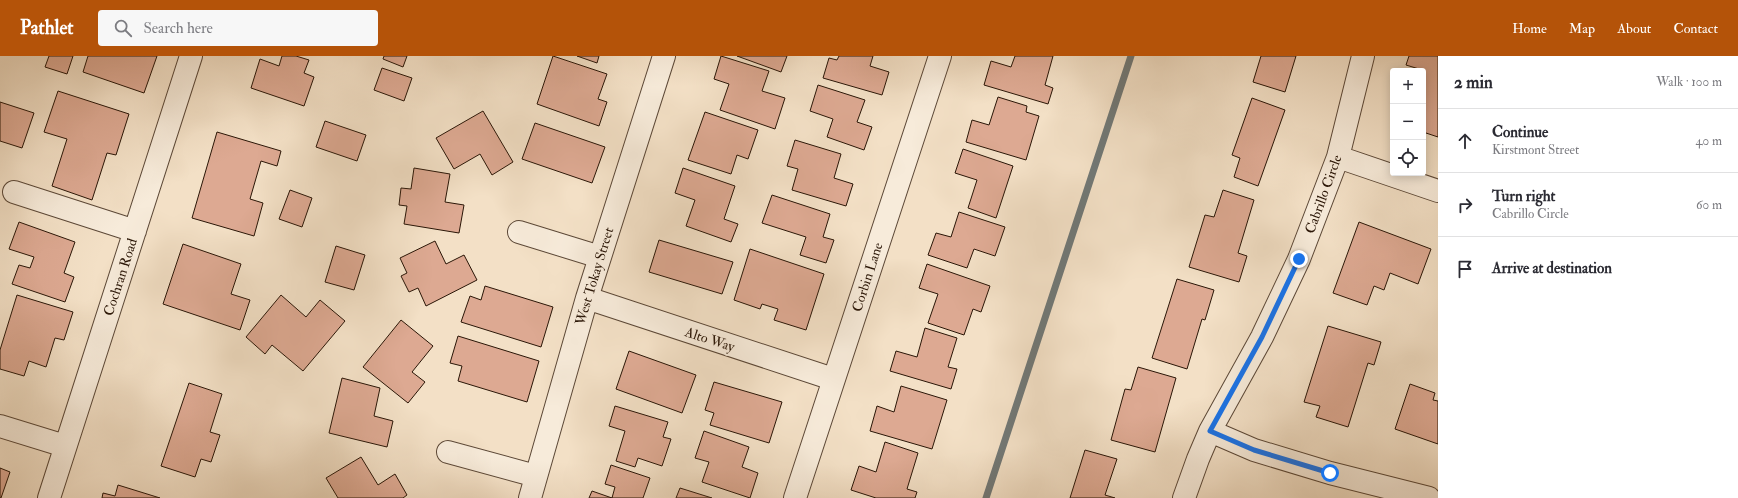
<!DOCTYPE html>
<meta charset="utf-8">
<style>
body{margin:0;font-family:"IM FELL Double Pica",serif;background:#f7f7f7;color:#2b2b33}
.controls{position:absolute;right:12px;top:12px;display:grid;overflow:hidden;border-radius:4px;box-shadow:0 2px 10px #0003}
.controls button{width:36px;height:36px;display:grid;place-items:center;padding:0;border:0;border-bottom:1px solid #e1e1e2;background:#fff;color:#2b2b33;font:20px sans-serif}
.stop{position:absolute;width:12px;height:12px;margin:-9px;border:3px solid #1a73e8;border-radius:50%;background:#fff}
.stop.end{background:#1a73e8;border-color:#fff;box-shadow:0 1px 4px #0008}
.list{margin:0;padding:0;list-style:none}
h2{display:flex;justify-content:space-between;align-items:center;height:52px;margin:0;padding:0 16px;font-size:17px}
h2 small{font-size:13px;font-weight:400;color:#7c7c81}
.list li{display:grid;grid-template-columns:26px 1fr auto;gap:12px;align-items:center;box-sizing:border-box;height:64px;padding:0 16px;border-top:1px solid #e1e1e2}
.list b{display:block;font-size:15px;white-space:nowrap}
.list p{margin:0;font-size:13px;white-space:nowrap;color:#7c7c81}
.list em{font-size:13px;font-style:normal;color:#7c7c81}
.icon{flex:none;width:22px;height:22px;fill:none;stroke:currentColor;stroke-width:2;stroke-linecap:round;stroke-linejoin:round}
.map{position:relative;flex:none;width:1438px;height:442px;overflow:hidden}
header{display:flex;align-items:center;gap:24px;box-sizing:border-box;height:56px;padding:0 20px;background:#b45309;color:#fff}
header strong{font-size:19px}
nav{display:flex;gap:22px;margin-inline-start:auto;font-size:14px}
.search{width:280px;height:36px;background:#f7f7f7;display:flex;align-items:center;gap:10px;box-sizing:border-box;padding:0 14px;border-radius:4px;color:#7c7c81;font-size:15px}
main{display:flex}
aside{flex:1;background:#fff}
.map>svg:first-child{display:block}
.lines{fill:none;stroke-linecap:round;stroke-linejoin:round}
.stream{stroke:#717876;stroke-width:7}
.building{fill:#dda992;stroke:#2a1607}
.minor-casing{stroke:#5c4837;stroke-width:24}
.minor{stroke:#f7ebda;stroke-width:22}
.route{stroke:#1a73e8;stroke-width:5}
.labels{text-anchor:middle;stroke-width:4;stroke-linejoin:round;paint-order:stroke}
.street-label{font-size:14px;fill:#2a1607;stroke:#f7ebda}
</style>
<header>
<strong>Pathlet</strong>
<div class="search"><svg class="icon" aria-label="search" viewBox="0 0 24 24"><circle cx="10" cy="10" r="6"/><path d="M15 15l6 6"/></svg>Search here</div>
<nav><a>Home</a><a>Map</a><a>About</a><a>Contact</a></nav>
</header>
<main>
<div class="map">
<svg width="1438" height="442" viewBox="0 0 1438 442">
<rect width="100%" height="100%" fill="#f3e0c6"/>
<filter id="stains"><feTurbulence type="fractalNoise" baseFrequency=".005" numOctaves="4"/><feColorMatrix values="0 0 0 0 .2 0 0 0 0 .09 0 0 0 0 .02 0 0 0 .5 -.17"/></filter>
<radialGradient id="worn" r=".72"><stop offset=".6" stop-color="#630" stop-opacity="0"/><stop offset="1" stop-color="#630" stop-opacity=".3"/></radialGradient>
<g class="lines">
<path class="stream" d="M986,442L1131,0"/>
</g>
<path class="building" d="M49,0H73L67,18L45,11Z
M88,0H157L144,37L83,16Z
M282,0H296L309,4L304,17L314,21L304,50L251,32L260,3L279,10Z
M384,0H407L403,11L383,3Z
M553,0L607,18L598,43L607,46L599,70L537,48Z
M577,0H599L597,7Z
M721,0L769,15L762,35L785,42L775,73L720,54L729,28L714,23Z
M737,0H787L781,16Z
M839,0H873L870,10L889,16L882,39L823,22L829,2L837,4Z
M1015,0H1053L1045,29L1053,32L1048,48L984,29L991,5L1011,11Z
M1261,0H1296L1285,36L1253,26Z
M1409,0H1438V81L1423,76V15H1419V13L1406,9Z
M382,12L412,22L404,45L374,34Z
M818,29L865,44L857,66L872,71L864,94L827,81L833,63L810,55Z
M58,35L129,58L116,99L107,97L92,144L52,130L67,83L44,76Z
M998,41L1027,50L1026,56L1039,60L1026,104L966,86L972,64L989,69Z
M1252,42L1285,54L1258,130L1234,121L1240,102L1232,99Z
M0,46L34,57L22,92L0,85Z
M483,55L513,106L492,119L480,98L454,113L436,82Z
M705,56L758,74L748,103L737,99L731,118L688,104Z
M325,65L366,79L357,105L316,91Z
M535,67L605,91L592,127L522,103Z
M217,76L281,95L277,110L261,105L250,143L263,147L254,180L192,162Z
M795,84L841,98L834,122L853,128L846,150L792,134L798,113L787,110Z
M963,93L1013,110L996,162L968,152L977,124L955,117Z
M414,112L450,118L445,146L464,149L459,177L404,168L407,150L399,149L401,132L411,133Z
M683,112L735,130L724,163L738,168L731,186L686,170L695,144L675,137Z
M290,134L312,142L302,171L279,163Z
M1223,134L1254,144L1238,197L1247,200L1239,226L1189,211L1205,159L1214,161Z
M772,139L830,158L823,181L834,184L826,207L800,199L806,181L762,167Z
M959,156L1005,171L995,200L974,193L967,212L928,199L936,177L951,181Z
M19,166L75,186L64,217L74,221L65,246L12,228L19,209L30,212L34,201L9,193Z
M1359,166L1431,193L1418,228L1390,217L1384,234L1374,230L1367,249L1333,237Z
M659,184L733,206L722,238L649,216Z
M435,185L446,208L464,199L477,224L426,250L418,232L409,236L401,220L407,217L400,202Z
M183,188L241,208L231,238L250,244L240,274L163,248Z
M336,190L365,199L354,234L325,226Z
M750,193L824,218L806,274L774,264L778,253L762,248L760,253L734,244Z
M927,208L990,230L981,256L973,253L964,279L928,267L938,238L919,232Z
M1177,223L1214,234L1205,264L1202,263L1187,313L1152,302Z
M485,230L553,251L541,291L461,266L470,240L481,244Z
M17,239L73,256L64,284L55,282L46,311L29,305L24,320L0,313V294Z
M281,239L306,261L320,244L345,265L303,315L272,289L265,298L246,281Z
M401,264L433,290L412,316L425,326L408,347L363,311Z
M1328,270L1381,286L1374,309L1368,307L1348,371L1316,361L1320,350L1304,346Z
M925,272L957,282L948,311L957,313L951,333L890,315L896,295L917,301Z
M458,280L539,305L527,346L458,325L462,310L450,307Z
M629,295L696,319L682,357L616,333Z
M1138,311L1176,322L1155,396L1111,384L1125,333L1131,334Z
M342,322L380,332L374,360L393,365L387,391L329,377Z
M714,326L782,346L769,387L710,369L714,357L705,354Z
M189,327L222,338L210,376L220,379L211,406L201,403L195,421L161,410Z
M1410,328L1435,337L1433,344L1438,345V388L1395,373Z
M901,330L947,344L932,393L870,375L877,350L894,356Z
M615,350L668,366L663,381L671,383L662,410L638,402L635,411L616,405L625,375L609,370Z
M704,375L749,391L742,411L758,417L750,442L702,426L709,406L695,402Z
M885,386L918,397L907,433L917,436L915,442H876L851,434L859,410L876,416Z
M1085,394L1117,403L1105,439L1115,442H1070Z
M361,401L378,429L395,418L407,439L403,442H338L326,422Z
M611,409L650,422L643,442H589L592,435L612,442L615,431L605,428Z
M0,412L10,416L1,442H0Z
M118,429L160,442H102L103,437L115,440Z
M680,432L712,442H676Z"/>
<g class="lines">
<defs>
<path id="minor" d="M1338,101L1438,135
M14,136L135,175
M519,176L600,201
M587,242L833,323
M0,370L65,390
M1210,375L1254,394L1330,417L1429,442
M448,396L536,420
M49,442L191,0
M530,442L587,242L664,0
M795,442L940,0
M1184,442L1198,403L1210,375L1262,281L1299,203L1338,101L1363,0"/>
</defs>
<use href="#minor" class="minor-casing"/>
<use href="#minor" class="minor"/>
</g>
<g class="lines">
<path class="route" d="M1299,203L1262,281L1210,375L1254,394L1330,417"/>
</g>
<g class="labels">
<g class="street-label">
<text transform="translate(1323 138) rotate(-70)" y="5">Cabrillo Circle</text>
<text transform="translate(594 220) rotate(-73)" y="5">West Tokay Street</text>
<text transform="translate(120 221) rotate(-72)" y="5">Cochran Road</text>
<text transform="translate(867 221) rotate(-72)" y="5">Corbin Lane</text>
<text transform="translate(710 283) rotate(18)" y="5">Alto Way</text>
</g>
</g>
<rect width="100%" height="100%" filter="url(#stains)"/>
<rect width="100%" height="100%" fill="url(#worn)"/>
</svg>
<div class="controls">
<button>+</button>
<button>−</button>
<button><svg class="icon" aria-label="locate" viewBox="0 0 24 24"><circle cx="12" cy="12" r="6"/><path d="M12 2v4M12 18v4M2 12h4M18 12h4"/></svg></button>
</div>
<div class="stop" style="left:1330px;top:417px"></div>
<div class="stop end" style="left:1299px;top:203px"></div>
</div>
<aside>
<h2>2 min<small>Walk · 100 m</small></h2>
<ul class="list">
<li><svg class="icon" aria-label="ahead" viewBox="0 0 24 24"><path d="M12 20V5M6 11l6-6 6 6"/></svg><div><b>Continue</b><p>Kirstmont Street</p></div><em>40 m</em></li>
<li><svg class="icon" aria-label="right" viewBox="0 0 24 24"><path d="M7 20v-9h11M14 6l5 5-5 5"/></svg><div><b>Turn right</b><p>Cabrillo Circle</p></div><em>60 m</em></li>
<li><svg class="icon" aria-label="arrive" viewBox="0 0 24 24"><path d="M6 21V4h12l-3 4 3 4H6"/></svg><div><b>Arrive at destination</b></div></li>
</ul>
</aside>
</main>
